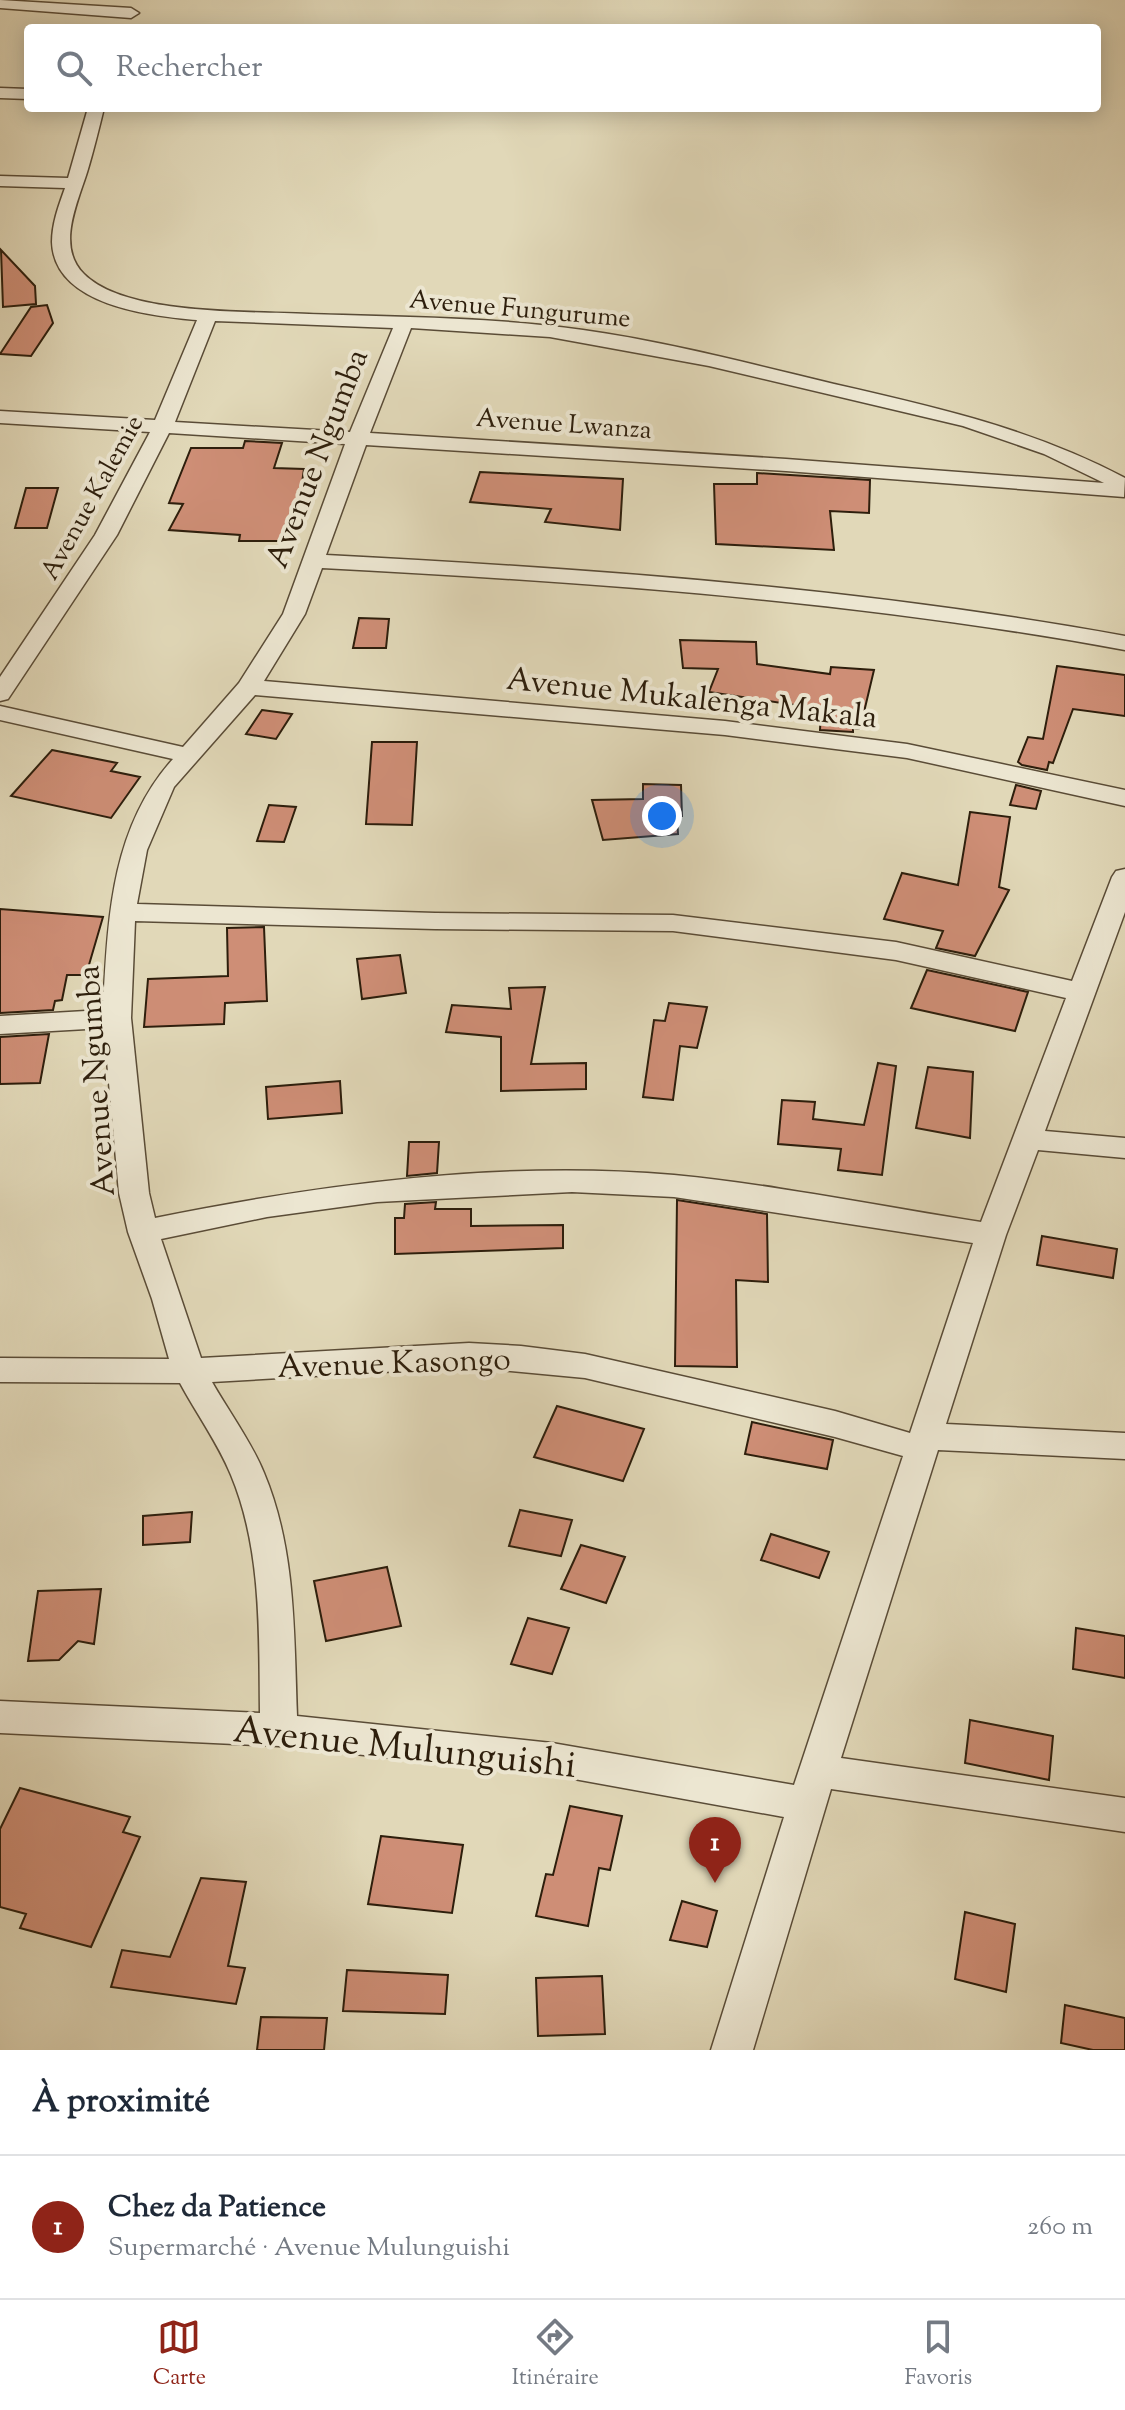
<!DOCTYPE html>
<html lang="fr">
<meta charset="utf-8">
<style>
body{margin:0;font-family:"Sorts Mill Goudy",serif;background:#f2f2f3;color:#1f2937}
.you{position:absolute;left:662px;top:816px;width:28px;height:28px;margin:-20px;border:6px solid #fff;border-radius:50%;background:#1a73e8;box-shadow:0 0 0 12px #1a73e833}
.badge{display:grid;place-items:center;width:52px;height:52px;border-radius:50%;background:#8f2418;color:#fff;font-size:26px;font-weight:700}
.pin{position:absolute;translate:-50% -66px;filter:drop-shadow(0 2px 4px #0008)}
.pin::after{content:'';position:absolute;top:42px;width:28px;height:24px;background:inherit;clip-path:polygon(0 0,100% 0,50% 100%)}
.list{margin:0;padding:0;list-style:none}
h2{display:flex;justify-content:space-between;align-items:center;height:104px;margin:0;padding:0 32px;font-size:34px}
h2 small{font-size:26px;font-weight:400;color:#747a83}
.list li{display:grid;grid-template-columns:52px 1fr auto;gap:24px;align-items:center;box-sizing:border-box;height:144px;padding:0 32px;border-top:2px solid #e0e1e3}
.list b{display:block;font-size:30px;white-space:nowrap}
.list p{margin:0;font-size:26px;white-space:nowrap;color:#747a83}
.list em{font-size:26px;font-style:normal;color:#747a83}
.icon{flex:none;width:44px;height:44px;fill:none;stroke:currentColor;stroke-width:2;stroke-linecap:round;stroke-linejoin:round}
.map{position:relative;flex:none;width:1125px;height:2050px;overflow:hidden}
.search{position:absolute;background:#fff;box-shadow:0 4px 20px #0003;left:24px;right:24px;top:24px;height:88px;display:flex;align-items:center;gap:20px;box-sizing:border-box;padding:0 28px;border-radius:8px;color:#747a83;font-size:30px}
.sheet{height:248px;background:#fff}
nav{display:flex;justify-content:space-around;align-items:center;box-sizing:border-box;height:112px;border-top:2px solid #e0e1e3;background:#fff;font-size:22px;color:#747a83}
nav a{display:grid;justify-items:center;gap:4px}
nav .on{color:#8f2418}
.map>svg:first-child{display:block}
.building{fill:#ce8e76;stroke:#2d1e0c;stroke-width:2}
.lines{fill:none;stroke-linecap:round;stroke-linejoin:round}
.street-casing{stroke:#5a4c37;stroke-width:3}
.street{fill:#ece6d1;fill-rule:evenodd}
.labels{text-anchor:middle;stroke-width:8;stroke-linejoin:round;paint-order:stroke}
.far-street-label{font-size:26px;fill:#2d1e0c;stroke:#ece6d1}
.street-label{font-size:32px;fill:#2d1e0c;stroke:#ece6d1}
.near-street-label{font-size:38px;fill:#2d1e0c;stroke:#ece6d1}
</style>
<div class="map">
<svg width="1125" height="2050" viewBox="0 0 1125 2050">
<rect width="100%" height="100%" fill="#e1d8b8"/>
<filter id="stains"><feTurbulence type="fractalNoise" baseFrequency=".0025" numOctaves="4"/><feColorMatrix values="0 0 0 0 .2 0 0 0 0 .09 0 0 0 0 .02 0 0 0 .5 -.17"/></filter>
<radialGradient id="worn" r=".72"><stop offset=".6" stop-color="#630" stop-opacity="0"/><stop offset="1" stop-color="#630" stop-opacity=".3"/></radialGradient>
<path class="building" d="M1,250L35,286L36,304L3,307Z
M47,305L53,323L31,356L0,354L31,307Z
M245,441L282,443L274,468L304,469L297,519H287L282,541H239L240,535L169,530L183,504L169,503L191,448H243Z
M480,472L623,479L620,530L545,522L551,509L470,502Z
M757,473L870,480L869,513L830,511L834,550L716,544L714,484H757Z
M26,488H58L47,528H15Z
M359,618L389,619L386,648H353Z
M680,640L756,642L757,664L830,674L831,667L874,670L860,729L853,728V732L820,730L821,709L709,692L718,669L683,668Z
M1057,666L1125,675V716L1073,709L1053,763L1049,762L1047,770L1022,765L1018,762L1028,737L1043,739Z
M262,710L292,714L276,739L246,734Z
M372,742H417L412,825L366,824Z
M52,750L117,763L111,771L140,777L111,818L11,796Z
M643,784L681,785L682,816H677L678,834L603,840L592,800L643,799Z
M1016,785L1041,791L1036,809L1010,805Z
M269,805L296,807L284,842L257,841Z
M970,812L1010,817L999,887L1009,890L975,956L936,948L943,931L884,919L902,873L958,885Z
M0,909L103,917L86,975H67L62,1000L55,1001L53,1010L0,1013Z
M264,927L267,1001L225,1003L224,1024L144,1027L148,979L228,976L227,928Z
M400,955L406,993L362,999L357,959Z
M927,970L1028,992L1015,1031L911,1008Z
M545,987L531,1064L586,1063V1089L501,1091V1037L446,1032L452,1005L511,1009L509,988Z
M669,1003L707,1007L697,1048L680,1046L673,1100L643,1097L654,1020L665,1021Z
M49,1034L40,1083L0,1084V1037Z
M878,1063L896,1066L882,1175L838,1170L841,1149L778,1144L782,1100L815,1102L813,1119L864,1125Z
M928,1067L973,1072L970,1138L916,1128Z
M340,1081L342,1113L268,1119L266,1087Z
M409,1142H439L437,1173L407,1176Z
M677,1200L767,1214L768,1282L736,1280L737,1367L675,1366Z
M436,1202L435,1209H471V1226L563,1225V1248L395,1254V1218H404L405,1204Z
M1042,1236L1117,1249L1113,1278L1037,1265Z
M557,1406L644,1429L623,1481L534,1457Z
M752,1422L833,1440L827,1469L745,1454Z
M520,1510L572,1520L561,1556L509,1546Z
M192,1512L190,1542L143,1545V1516Z
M771,1534L829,1552L819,1578L761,1560Z
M581,1545L625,1557L606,1603L561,1589Z
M387,1567L401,1626L326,1641L314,1581Z
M101,1589L94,1644L78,1641L59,1660L28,1661L38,1591Z
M528,1618L569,1628L552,1674L511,1664Z
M1076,1628L1125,1636V1678L1073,1669Z
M970,1720L1053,1736L1049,1780L965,1763Z
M20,1788L130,1817L123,1832L140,1837L91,1947L20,1928L26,1914L0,1907V1829Z
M570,1806L622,1816L610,1870L599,1868L588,1926L536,1916L546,1874L553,1875Z
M381,1836L463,1845L452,1913L368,1904Z
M201,1878L246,1882L228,1966L245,1968L236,2004L111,1987L122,1950L170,1957Z
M682,1901L717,1911L707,1947L670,1940Z
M965,1912L1015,1924L1006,1992L955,1979Z
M347,1970L448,1975L445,2014L343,2011Z
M602,1976L605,2034L538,2036L536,1978Z
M1065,2005L1125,2018V2050H1093L1061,2043Z
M261,2017L327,2018L324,2050H257Z"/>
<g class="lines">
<defs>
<path id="street" d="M0,0L131,8L139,13L131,18L0,8Z
M0,88L28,89V99L0,98Z
M88,108H104C99,128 94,149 88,169C79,200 55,246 84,274C126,316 251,311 309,314C400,317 492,317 583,330C668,342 751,364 834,384C935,407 1033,429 1125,478L1124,497L786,471L366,445L326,555C595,569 861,588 1125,636V650C859,601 592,582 322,568L305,614L264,681L725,721L907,744L1125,790V806L907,758L725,735L255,695L174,787L147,850L137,904L435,913L673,915L896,942L1072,981L1112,877L1116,871L1125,869V912L1045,1131L1125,1138V1158L1038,1150L1006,1235L946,1424L1125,1433V1459L938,1450L841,1758L1125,1798V1832L831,1789L753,2050H711L784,1817L552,1775L279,1746L0,1733V1701L260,1713C259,1634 262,1549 231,1475C218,1443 196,1413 180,1383L0,1382V1358L169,1359L152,1299L128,1232L119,1193L104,1028L0,1034V1016L103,1010C108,921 110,829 173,759L0,720V706L183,747L239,683L283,614L345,444L169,433L117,535L8,699L0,701V677L95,535L150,432L0,423V411L155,420L197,320C149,316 54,305 52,242C52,223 59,205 65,188L0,186V176L68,178ZM215,321L393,328L350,432L175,422ZM411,328L550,337L709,366L963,426L1044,454L1104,483L786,459L370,433ZM135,921L435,929L673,931L896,960L1066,998L981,1222C879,1206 777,1185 674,1175C502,1160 323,1184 155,1218L149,1193L131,1018ZM572,1192L674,1197L973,1243L910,1433L835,1411L585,1354L521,1346L469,1343L201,1358L161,1239L267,1217L377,1202ZM469,1367L585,1378L835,1437L903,1456L794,1785L552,1743L297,1716C294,1635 296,1549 264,1473C251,1441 229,1412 212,1382Z"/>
</defs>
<use href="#street" class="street-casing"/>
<use href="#street" class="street"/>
</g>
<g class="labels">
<g class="far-street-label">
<text transform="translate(520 308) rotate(5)" y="9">Avenue Fungurume</text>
<text transform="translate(564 423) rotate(4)" y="9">Avenue Lwanza</text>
<text transform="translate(91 497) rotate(-61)" y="9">Avenue Kalemie</text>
</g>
<g class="street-label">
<text transform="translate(316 458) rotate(-69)" y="11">Avenue Ngumba</text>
<text transform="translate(692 697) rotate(6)" y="11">Avenue Mukalenga Makala</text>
<text transform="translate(95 1081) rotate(-94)" y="11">Avenue Ngumba</text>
<text transform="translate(394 1362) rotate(-2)" y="11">Avenue Kasongo</text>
</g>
<g class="near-street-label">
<text transform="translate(405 1746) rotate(6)" y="13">Avenue Mulunguishi</text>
</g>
</g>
<rect width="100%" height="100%" filter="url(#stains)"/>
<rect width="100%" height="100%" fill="url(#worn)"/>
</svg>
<div class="you"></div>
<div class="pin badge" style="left:715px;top:1883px">1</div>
<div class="search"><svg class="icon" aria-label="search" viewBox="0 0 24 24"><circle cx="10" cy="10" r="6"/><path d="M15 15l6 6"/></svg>Rechercher</div>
</div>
<section class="sheet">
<h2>À proximité<small></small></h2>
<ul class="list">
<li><span class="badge">1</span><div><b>Chez da Patience</b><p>Supermarché · Avenue Mulunguishi</p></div><em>260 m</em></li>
</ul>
</section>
<nav>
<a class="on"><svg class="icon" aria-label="map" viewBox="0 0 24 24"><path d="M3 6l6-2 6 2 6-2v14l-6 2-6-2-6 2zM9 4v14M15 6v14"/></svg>Carte</a>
<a><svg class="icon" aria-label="directions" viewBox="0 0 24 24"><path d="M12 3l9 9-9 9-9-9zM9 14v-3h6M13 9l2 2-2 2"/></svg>Itinéraire</a>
<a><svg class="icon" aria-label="saved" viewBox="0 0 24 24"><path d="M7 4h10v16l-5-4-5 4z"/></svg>Favoris</a>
</nav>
